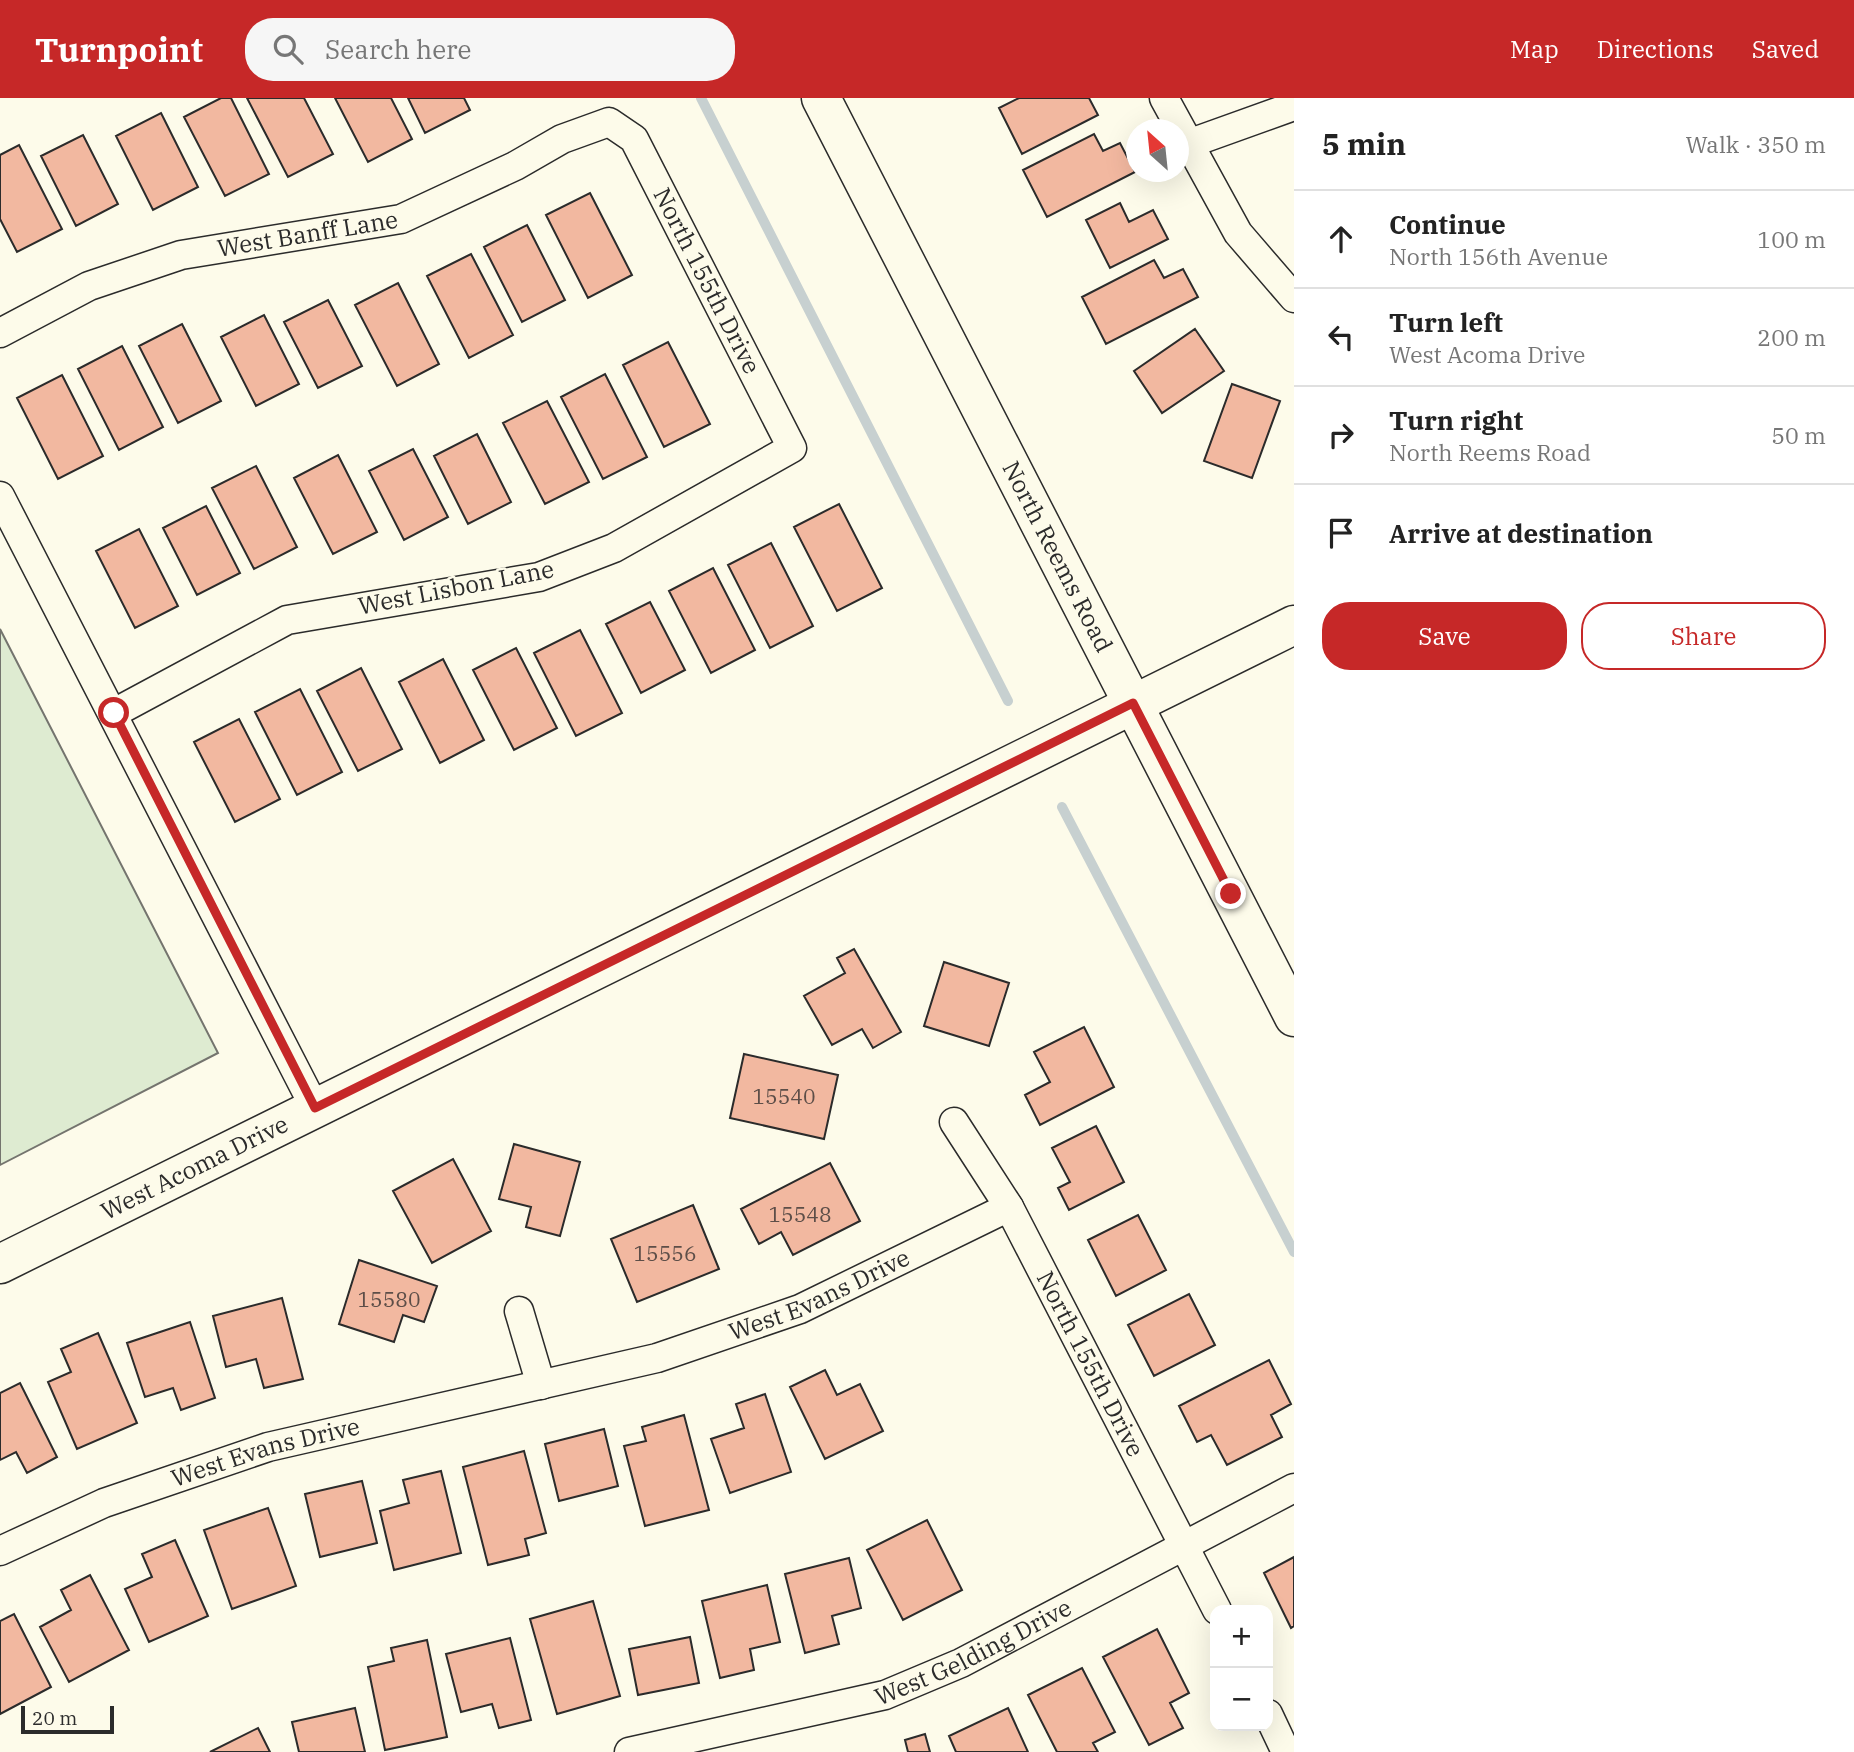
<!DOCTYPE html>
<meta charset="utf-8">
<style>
body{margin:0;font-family:"IBM Plex Serif",serif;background:#f6f6f6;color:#222}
.controls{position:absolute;right:21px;bottom:21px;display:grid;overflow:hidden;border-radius:14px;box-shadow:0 7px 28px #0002}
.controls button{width:63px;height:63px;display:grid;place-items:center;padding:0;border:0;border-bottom:2px solid #e0e0e0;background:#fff;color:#222;font:35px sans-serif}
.compass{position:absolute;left:1126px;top:21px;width:63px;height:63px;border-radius:50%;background:#fff;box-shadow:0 7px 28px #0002;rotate:333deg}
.scale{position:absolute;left:21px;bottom:18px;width:93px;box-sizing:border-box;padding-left:7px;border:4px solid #2b2b2b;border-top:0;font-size:19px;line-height:24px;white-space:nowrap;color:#2b2b2b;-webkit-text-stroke:5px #fdfbea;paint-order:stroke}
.stop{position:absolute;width:21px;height:21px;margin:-16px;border:5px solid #c62828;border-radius:50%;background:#fff}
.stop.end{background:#c62828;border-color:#fff;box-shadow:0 2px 7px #0008}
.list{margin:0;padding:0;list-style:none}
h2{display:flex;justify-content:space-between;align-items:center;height:91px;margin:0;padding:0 28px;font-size:30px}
h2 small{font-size:23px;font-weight:400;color:#767676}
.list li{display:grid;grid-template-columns:46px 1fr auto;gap:21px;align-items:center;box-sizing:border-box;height:98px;padding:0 28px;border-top:2px solid #e0e0e0}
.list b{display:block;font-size:26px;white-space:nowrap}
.list p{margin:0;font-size:23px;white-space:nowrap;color:#767676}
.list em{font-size:23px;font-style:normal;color:#767676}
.actions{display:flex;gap:14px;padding:21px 28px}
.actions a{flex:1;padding:16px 0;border:2px solid #c62828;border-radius:28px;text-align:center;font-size:24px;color:#c62828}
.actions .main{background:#c62828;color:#fff}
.icon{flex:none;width:38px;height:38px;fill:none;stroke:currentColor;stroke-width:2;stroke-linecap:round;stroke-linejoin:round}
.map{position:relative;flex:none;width:1294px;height:1654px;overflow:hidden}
header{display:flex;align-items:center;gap:42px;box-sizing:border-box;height:98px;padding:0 35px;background:#c62828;color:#fff}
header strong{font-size:33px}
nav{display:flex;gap:38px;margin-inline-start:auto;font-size:24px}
.search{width:490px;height:63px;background:#f6f6f6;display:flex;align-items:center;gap:18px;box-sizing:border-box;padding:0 24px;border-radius:28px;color:#767676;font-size:26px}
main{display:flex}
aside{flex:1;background:#fff}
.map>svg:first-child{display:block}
.park{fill:#deebd1;stroke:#74746e;stroke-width:2}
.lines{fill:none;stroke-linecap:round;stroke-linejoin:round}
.stream{stroke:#c7d0d0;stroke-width:10}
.building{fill:#f2b8a0;stroke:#2b2b2b;stroke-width:2}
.street-casing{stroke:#2b2b2b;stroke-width:31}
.secondary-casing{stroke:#2b2b2b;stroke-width:41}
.street{stroke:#fdfbea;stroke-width:28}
.secondary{stroke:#fdfbea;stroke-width:38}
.route{stroke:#c62828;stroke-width:9}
.labels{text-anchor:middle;stroke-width:5;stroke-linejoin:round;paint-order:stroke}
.number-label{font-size:21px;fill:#5d4e48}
.street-label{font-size:24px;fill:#2b2b2b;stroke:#fdfbea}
</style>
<header>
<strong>Turnpoint</strong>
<div class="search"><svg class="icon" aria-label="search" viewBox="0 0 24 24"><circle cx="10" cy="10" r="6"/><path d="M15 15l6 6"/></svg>Search here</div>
<nav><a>Map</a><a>Directions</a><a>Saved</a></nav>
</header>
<main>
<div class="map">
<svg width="1294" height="1654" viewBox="0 0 1294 1654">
<rect width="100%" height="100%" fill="#fdfbea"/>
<path class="park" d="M0,531L218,955L0,1067Z"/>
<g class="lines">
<path class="stream" d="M701,0L1008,603
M1062,709L1294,1154"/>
</g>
<path class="building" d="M221,0H231L269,76L225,98L184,19Z
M247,0H304L333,56L288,79Z
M335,0H391L412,41L368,64Z
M408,0H464L470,12L425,35Z
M1019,0H1089L1098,17L1022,56L999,10Z
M161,15L198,89L153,112L116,38Z
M1094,36L1103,53L1120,45L1135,74L1047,119L1023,72Z
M83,37L118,106L76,128L41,58Z
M19,47L62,131L17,154L0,121V57Z
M590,95L632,177L588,200L546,117Z
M1120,105L1129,124L1153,112L1168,141L1110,170L1086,122Z
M527,127L565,202L522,224L484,149Z
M471,156L513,237L469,260L427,178Z
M1154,162L1164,180L1183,171L1198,199L1106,246L1082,199Z
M398,185L439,266L397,288L355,207Z
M328,202L362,268L318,290L284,224Z
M264,217L299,286L256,308L221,239Z
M182,226L221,303L178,325L139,248Z
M1195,231L1224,273L1162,315L1134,273Z
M668,244L710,326L664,349L623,267Z
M122,248L163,329L119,352L78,271Z
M605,276L647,359L603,381L561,299Z
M62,277L103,358L58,381L17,300Z
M1232,286L1280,303L1252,380L1204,363Z
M547,303L589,384L545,406L503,325Z
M477,336L511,404L468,426L434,358Z
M413,351L448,419L404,442L369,373Z
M338,357L377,434L333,456L294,380Z
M256,368L297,449L254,471L212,390Z
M839,406L882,490L837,513L794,429Z
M206,408L240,475L197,497L163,430Z
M139,431L178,508L135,530L96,453Z
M771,445L813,528L770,550L728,467Z
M713,470L755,552L711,575L669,493Z
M650,504L685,572L641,595L606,526Z
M580,532L622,615L576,638L534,555Z
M516,550L557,630L514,652L473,572Z
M443,561L484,642L440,665L399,584Z
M361,570L402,651L358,673L317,593Z
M300,591L342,674L297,697L255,614Z
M239,621L280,701L235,724L194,644Z
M854,851L901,934L873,950L862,931L832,947L804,898L845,875L837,860Z
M944,864L1009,885L989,948L924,928Z
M1084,929L1114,989L1040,1027L1025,997L1050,984L1034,954Z
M744,956L838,977L824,1041L730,1020Z
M1096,1028L1124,1084L1069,1112L1058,1090L1070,1084L1052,1050Z
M514,1046L580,1064L560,1138L526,1129L531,1109L499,1101Z
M453,1061L491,1133L432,1165L393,1093Z
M830,1065L860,1123L793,1157L781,1134L759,1146L741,1111Z
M693,1107L719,1171L637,1204L611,1141Z
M1138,1117L1166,1172L1116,1198L1088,1142Z
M359,1162L437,1188L424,1224L403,1217L394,1244L339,1226Z
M1189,1196L1215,1247L1154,1278L1128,1227Z
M282,1200L303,1281L264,1290L256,1261L226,1269L213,1218Z
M190,1224L215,1300L181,1312L173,1290L145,1299L127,1245Z
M98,1235L137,1325L77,1351L48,1284L71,1274L61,1251Z
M1269,1262L1291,1306L1271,1317L1282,1339L1227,1367L1211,1337L1197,1344L1179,1308Z
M825,1272L837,1297L860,1286L883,1333L825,1361L790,1289Z
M20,1285L57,1359L27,1375L16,1354L0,1362V1295Z
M765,1296L791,1374L730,1395L711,1341L744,1330L736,1306Z
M684,1317L709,1412L645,1428L624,1348L646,1343L642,1329Z
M604,1331L618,1388L559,1403L545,1346Z
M524,1353L546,1435L525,1441L529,1457L488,1467L463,1369Z
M441,1373L461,1455L394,1472L380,1413L409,1405L403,1382Z
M362,1383L377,1445L320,1459L305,1396Z
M268,1410L296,1488L232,1511L204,1432Z
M927,1422L962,1492L903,1522L867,1452Z
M175,1442L208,1518L149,1544L125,1491L152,1479L142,1456Z
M1294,1459V1528L1291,1530L1264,1475Z
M849,1460L861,1510L832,1518L839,1546L805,1555L785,1476Z
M90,1477L129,1552L69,1584L40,1529L71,1512L61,1492Z
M767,1487L780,1544L750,1551L754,1572L720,1580L702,1503Z
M593,1503L620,1598L557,1616L530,1521Z
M14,1516L51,1589L0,1616V1523Z
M1157,1531L1189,1595L1170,1605L1183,1630L1149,1647L1103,1559Z
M690,1539L699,1585L638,1597L629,1551Z
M510,1540L531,1622L499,1630L492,1606L461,1614L446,1556Z
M427,1542L447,1639L385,1652L368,1569L394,1563L391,1550Z
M1082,1570L1115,1634L1093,1645L1098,1654H1057L1028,1597Z
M355,1610L365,1654H299L292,1624Z
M1008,1610L1028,1654H956L949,1638Z
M258,1630L270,1654H210Z
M925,1636L930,1654H908L905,1642Z"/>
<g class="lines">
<defs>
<g id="street">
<path d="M1164,0L1238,135L1294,200"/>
<path d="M1188,46L1294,8"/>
<path id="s1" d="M0,235L89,188L181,157L401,121L515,68L562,41L609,24L634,41L792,350L614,450L539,479L287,522L114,615"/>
<path d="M0,398L315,1010"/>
<path id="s2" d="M954,1024L1009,1109L1217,1512"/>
<path d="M519,1213L541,1287"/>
<path id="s3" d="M0,1453L104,1405L268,1349L657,1260L800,1211L1009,1109"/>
<path d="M1268,1616L1286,1654"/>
<path id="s4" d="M629,1654L885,1597L961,1565L1294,1390"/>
</g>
<g id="secondary">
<path id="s5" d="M821,0L1294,919"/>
<path id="s6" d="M0,1166L1294,527"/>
</g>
</defs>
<use href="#street" class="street-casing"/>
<use href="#secondary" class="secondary-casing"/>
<use href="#street" class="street"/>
<use href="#secondary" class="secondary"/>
</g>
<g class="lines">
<path class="route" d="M114,615L315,1010L1133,605L1231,796"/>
</g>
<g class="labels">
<g class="number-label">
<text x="784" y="1006">15540</text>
<text x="800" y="1124">15548</text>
<text x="665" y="1163">15556</text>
<text x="389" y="1209">15580</text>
</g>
<g class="street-label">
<text dy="8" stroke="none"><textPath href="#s1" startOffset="326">West Banff Lane</textPath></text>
<text dy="8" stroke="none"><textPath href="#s1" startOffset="840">North 155th Drive</textPath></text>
<text dy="8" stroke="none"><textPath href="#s5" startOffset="516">North Reems Road</textPath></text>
<text transform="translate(456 490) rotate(-11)" y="8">West Lisbon Lane</text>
<text dy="8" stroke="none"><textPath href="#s6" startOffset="217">West Acoma Drive</textPath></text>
<text dy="8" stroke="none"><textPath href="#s3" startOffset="861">West Evans Drive</textPath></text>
<text dy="8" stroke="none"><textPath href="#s2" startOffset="278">North 155th Drive</textPath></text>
<text dy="8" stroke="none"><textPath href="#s3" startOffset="284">West Evans Drive</textPath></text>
<text dy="8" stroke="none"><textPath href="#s4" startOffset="360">West Gelding Drive</textPath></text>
</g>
</g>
</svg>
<div class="controls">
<button>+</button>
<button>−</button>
</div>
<svg class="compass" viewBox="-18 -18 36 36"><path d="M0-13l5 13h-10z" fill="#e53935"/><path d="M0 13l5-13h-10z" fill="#767676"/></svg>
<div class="scale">20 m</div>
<div class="stop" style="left:114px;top:615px"></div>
<div class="stop end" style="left:1231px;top:796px"></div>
</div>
<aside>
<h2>5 min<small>Walk · 350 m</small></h2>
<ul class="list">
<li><svg class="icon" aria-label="ahead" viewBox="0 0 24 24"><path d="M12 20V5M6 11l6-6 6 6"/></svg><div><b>Continue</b><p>North 156th Avenue</p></div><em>100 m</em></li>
<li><svg class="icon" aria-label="left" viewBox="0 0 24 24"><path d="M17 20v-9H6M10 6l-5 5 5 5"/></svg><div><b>Turn left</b><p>West Acoma Drive</p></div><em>200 m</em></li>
<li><svg class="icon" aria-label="right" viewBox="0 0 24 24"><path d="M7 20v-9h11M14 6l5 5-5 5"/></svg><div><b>Turn right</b><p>North Reems Road</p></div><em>50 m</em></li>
<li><svg class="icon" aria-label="arrive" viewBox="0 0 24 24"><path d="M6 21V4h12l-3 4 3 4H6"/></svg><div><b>Arrive at destination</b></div></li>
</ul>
<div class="actions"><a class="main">Save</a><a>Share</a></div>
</aside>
</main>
